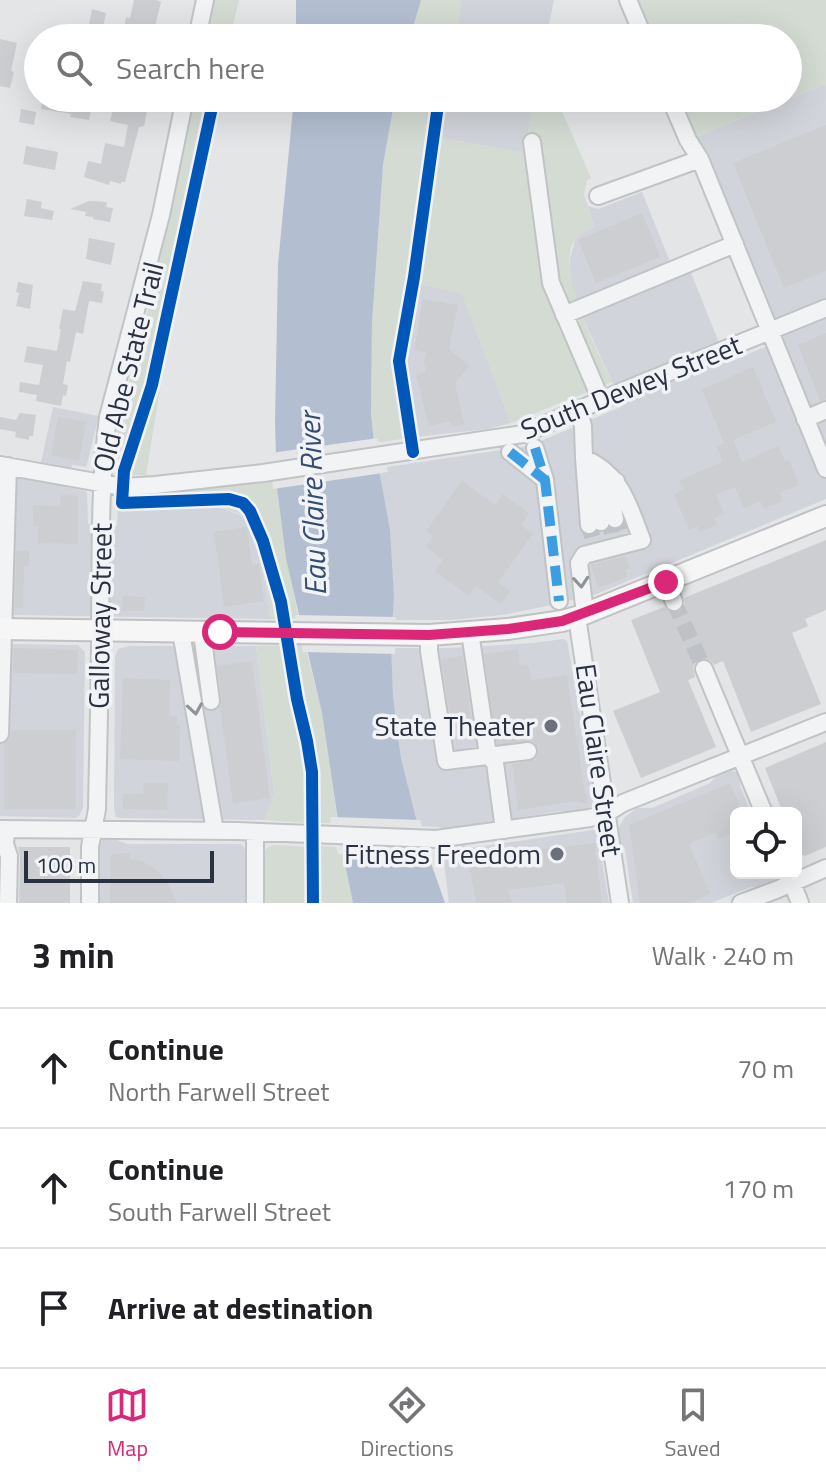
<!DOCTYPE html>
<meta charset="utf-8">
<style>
body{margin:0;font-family:"Titillium Web",sans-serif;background:#f2f2f2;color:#202124}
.controls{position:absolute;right:24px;bottom:24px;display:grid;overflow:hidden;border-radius:12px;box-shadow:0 8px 32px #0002}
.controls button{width:72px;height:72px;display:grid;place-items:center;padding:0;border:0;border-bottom:2px solid #e0e0e0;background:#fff;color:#202124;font:40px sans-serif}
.scale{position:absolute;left:24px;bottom:20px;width:190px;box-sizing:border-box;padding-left:8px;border:4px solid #2a3140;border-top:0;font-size:22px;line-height:28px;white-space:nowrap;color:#2a3140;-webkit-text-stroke:6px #f1f3f7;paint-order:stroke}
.stop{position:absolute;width:24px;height:24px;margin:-18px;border:6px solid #db2777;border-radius:50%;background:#fff}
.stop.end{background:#db2777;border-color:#fff;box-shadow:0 2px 8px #0008}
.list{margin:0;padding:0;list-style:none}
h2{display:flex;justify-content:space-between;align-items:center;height:104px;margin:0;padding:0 32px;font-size:34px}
h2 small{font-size:26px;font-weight:400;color:#757577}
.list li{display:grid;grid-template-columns:52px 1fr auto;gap:24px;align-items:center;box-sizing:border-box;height:120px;padding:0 32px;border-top:2px solid #e0e0e0}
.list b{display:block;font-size:30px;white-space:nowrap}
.list p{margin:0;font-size:26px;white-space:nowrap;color:#757577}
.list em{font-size:26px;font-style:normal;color:#757577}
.icon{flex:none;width:44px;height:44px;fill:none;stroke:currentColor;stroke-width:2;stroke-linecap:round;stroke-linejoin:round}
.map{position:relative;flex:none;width:826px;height:903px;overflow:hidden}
.search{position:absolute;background:#fff;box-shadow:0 8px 32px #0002;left:24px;right:24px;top:24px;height:88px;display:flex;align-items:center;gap:20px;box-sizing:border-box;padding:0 28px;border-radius:44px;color:#757577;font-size:30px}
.sheet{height:464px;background:#fff}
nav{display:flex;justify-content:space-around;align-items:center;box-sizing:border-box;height:112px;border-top:2px solid #e0e0e0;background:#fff;font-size:22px;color:#757577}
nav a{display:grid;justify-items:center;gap:4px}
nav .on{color:#db2777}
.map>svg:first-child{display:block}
.built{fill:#d1d4da}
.green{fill:#d3dbd3}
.water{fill:#b3bfd1}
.pier{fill:#e3e5e7}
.building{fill:#cdced1}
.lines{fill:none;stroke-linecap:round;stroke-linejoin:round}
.minor-tunnel{stroke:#bec1c6;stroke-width:16;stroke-dasharray:16 8;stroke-linecap:butt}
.minor-casing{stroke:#c1c3c5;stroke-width:20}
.major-casing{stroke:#bfc1c5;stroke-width:24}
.minor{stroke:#f2f3f4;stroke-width:16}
.major{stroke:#f6f6f6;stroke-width:20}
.quiet{stroke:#3d9de3;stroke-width:10;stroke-dasharray:20 10;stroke-linecap:butt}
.cycleway-casing{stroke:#f1f3f7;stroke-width:17}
.cycleway{stroke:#0057b8;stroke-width:12}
.oneway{stroke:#8e929a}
.route{stroke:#db2777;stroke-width:10}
.poi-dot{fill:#6b707a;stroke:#f1f3f7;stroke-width:3}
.labels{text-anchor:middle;stroke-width:7;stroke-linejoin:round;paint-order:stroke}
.street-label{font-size:28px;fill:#2a3140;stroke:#f1f3f7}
.poi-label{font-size:28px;fill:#2a3140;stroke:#f1f3f7;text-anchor:end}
.water-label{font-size:30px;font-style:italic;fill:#364d72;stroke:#f1f3f7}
</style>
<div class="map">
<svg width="826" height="903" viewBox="0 0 826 903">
<rect width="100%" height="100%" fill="#e3e5e7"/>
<path class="built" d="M461,0H554L546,38H457Z
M826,84V499L594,595L542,607L502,615L451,620H392L394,597L379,473L388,472L387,467L529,446L623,406L583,318L573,289L570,277V259L575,240L579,235L594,227L588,206L598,209L642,192L671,264L686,260L727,363L784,339L715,175L696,137Z
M449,98H534L524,153L437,137Z
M416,283L462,293L511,423L487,429L416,437L406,370L407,331Z
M53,407L99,416L87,464L86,467L72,465L67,487L85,491L87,493L88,524L117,526L118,508L211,504L248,518L261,559L271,619L7,615L0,475L37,481Z
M563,639L567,641L568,646L594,792L592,806L586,811L578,813L560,811L491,822L485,827L446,831L439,827L418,826L401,758L393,696L391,648H449L534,643Z
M0,644L78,645L85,652L83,808L79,816L76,818L0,816Z
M130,646H256L274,793L265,820L120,818L116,817L114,808L115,657L118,649Z
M731,770L737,773L741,778L740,785L751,813H736V873H777L775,879L763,887H751L711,903H633L625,849L618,838L619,827L625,817L637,808H652L710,783L716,776Z
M593,830L600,834L605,845L602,860L609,903H449L444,862L439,858L438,852L452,846L464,845L470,848Z
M107,839L117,840L127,844H240L243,846L247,854L246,903H97V851L102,840Z"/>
<path class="green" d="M213,0H239L230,38H205Z
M421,0H461L457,38H410Z
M628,0H826V84L688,140L670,98H788V38H644Z
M193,98H217L168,340L146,475H130L120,472L115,466L113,457L114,449L121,412L149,306Z
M395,98H449L437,137L524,153L534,98H556L591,178L587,180L584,194L594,227C589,230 582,233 578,236C550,263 599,354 612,382L511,423L462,294L417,283L407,331L406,370L416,437L374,443L371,413L372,323L383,165Z
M276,481L286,559L299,618L271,619L261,559L248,517L211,504L118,508L120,503L130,498L236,482L255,484Z
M305,645L322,713L337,817H330L331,823H317V846L336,847L338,854H343L353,903H265L264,854C266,848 268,847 274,845L308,847L309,823L265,820L274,792L256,646Z"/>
<path class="water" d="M296,0H421L410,38H296Z
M294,98H395L383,165L372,323L371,413L374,443L390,530L394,597L391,642L393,696L401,758L418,826L445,903H353L343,854L322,713L286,559L277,488L275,422L278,264Z"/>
<path class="pier" d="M378,438L383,473L273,489L271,453Z
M295,615L396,617L395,654L303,652Z
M333,817L420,820L433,858L339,854Z"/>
<path class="building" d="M134,0H157L161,2L153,35L124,31L126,17L130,18Z
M92,9L106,13L103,27L89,24Z
M0,39L17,43L11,71L14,72L10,88L0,86Z
M43,98H76L74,107L91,110L89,120L70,117L71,114L41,109Z
M114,105L147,111L144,126L139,127L125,182H121V184L110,181L109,185L84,177L88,161L101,164L105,143L124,147L128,125L110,121Z
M21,109L36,112L34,125L19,122Z
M826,125V271L784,288L733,163Z
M26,146L58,152L55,170L23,164Z
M27,199L42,202L41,208L54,211L52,220L24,216Z
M89,201L107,202L106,207L113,208L110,222L93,219V217L85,216L86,212L70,209Z
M642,213L660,257L596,283L578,240Z
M89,238L115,243L111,265L86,259Z
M83,281L102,284L101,291L104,292L102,303L89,301L83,334L76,332L70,362L67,361L63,384L68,385L66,396L63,395L61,406L36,401L37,395L19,392L20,382L39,385L43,365L24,362L27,346L57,351L61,329H59L63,309L75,311Z
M18,282L33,285L30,309L16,306L19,293L16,292Z
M423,299L458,305L449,349L469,366L455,383L464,424L452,427L450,421L429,427L416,375L426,372L424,362L426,352L414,350Z
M826,333V399L820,401L798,345Z
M753,367L776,422L733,440L742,462L779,446L785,462L789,460L799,485L780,493L783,501L764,509L760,501L744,508L735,487L716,494L724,514L714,518L717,525L700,532L697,526L689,530L674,494L684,490L680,480L723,462L716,446L724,443L702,389Z
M20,413L36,415L33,436H29V440L15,437L16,432L0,429V417L16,420Z
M58,417L86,422L79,461L51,455Z
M462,481L495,505L503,494L529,513L521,525L533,534L498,582L510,591L501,604L476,586L469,596L435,571L443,560L426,547L433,536L426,531Z
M61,495L78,496V544L38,543V527H33V505L60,506Z
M247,527L252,565L259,564L264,601L224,607L214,532Z
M826,540V610L805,619L808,626L792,633L821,704L751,732L723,661L714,665L710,660L701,659L696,662L693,667L695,677L688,680L716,747L641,778L613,711L660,692L631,620L664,607L672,613L679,612L685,604L684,598Z
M16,551H29V566H24L23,608H15Z
M626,556L630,568L625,570L627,577L598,588L591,565Z
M123,596L145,597L144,611H122Z
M14,648L78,650L77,674L13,673Z
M518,649L520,665L528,664L531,680L567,675L585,793L588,797L586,804L576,801L518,810L512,764L536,760L539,749L533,740L497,744L484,654Z
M462,656L473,729L453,732L441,659Z
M252,661L270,798L233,803L220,707L222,700L217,666Z
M123,678L170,680L169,716H177V726H180L179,761L120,759Z
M11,730H76L75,809H4V744L10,739Z
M826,742V847L805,856L801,854L796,843V813H783L765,768Z
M144,783H168L167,810L123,809V794H143Z
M730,783L743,813H736V831L719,839L716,832L689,844L710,894L690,903H640L629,825Z
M595,843L602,903H567L564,883L508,890L513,903H476L468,858Z
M18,847H70V903H19L20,856Z
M129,853L130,859L142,861L158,871L167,881L177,903H110L111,854Z"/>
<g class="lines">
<path class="minor-tunnel" d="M622,517L625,529
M609,520L612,533
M589,525L592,537
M674,602L704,669"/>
<defs>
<path id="minor" d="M628,0L644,38
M197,38L205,0
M670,98L688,140L700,159L826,469
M532,142L551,283L601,400
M598,196L700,159
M564,315L735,244
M578,410L583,426L584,458C622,475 628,504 642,540L584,555L579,563L585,614
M805,419L826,410
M535,448L545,480L559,601
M510,452L544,479
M584,458L589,525
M0,465L123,487L155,485L263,473L523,434L601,400L826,308
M600,468L598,504L601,522
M615,519L612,501L616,481
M666,582L674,602
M577,617L620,903
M181,632L215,831
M202,632L211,701
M470,632L488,755L495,763L504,830
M429,635V651L446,761L528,751
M704,669L764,813
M0,734L8,466
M0,829L237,831L436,839L590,818L607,813L623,803L826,722
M6,829L5,844L9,856L8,903
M789,875L800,903
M90,903V847L97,809C98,750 100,691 100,631C101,560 99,488 108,417L161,215L185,98
M255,903V832
M741,903L776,890L826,868"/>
<path id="major" d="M0,629L429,635L508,629L562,621L577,617L826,516"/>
</defs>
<use href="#minor" class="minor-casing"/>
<use href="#major" class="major-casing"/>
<use href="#minor" class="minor"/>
<use href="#major" class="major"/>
<path class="quiet" d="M535,448L545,480L559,601
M510,452L545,480"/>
<defs>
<path id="cycleway" d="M214,98L152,385L124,471L122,503L229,499L243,503L250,511L263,541L281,602L297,699L307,741L312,772L313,903
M413,452L399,361L414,277L439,98"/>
</defs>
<use href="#cycleway" class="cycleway-casing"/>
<use href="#cycleway" class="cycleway"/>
</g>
<defs><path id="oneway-chevron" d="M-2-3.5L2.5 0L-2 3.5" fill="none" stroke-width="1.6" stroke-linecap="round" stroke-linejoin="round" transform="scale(2)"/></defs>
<g class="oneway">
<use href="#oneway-chevron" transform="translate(581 582) rotate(85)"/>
<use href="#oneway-chevron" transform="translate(195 709) rotate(81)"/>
</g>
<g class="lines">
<path class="route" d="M220,632L429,635L508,629L562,621L666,582"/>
</g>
<g class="poi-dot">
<circle cx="551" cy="726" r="8"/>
<circle cx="557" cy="854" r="8"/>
</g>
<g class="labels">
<g class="street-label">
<text transform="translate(128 367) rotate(-76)" y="10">Old Abe State Trail</text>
<text transform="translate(631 387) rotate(-22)" y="10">South Dewey Street</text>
<text transform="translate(100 616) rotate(-89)" y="10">Galloway Street</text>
<text transform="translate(599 760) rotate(82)" y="10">Eau Claire Street</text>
</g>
<g class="poi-label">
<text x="535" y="736">State Theater</text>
<text x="541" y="864">Fitness Freedom</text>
</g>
<g class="water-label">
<text transform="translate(313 504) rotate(-92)" y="10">Eau Claire River</text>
</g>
</g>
</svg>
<div class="controls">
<button><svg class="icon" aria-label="locate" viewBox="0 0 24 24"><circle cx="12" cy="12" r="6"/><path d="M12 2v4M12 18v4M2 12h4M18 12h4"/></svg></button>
</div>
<div class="scale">100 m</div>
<div class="stop" style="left:220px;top:632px"></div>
<div class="stop end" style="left:666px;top:582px"></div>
<div class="search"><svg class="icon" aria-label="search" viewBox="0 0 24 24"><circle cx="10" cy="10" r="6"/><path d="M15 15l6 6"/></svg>Search here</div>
</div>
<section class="sheet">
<h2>3 min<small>Walk · 240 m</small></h2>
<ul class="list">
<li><svg class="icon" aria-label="ahead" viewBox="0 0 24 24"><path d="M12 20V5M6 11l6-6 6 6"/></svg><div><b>Continue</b><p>North Farwell Street</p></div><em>70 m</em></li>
<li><svg class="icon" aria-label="ahead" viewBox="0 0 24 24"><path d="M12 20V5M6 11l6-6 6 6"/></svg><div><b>Continue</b><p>South Farwell Street</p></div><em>170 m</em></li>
<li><svg class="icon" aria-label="arrive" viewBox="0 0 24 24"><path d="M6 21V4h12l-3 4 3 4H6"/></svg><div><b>Arrive at destination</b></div></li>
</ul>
</section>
<nav>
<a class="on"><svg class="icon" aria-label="map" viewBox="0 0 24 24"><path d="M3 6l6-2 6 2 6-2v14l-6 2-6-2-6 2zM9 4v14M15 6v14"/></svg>Map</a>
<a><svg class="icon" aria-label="directions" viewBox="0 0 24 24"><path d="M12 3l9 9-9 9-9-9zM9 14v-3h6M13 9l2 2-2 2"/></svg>Directions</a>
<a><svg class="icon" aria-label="saved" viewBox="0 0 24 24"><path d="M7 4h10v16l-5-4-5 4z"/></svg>Saved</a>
</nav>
